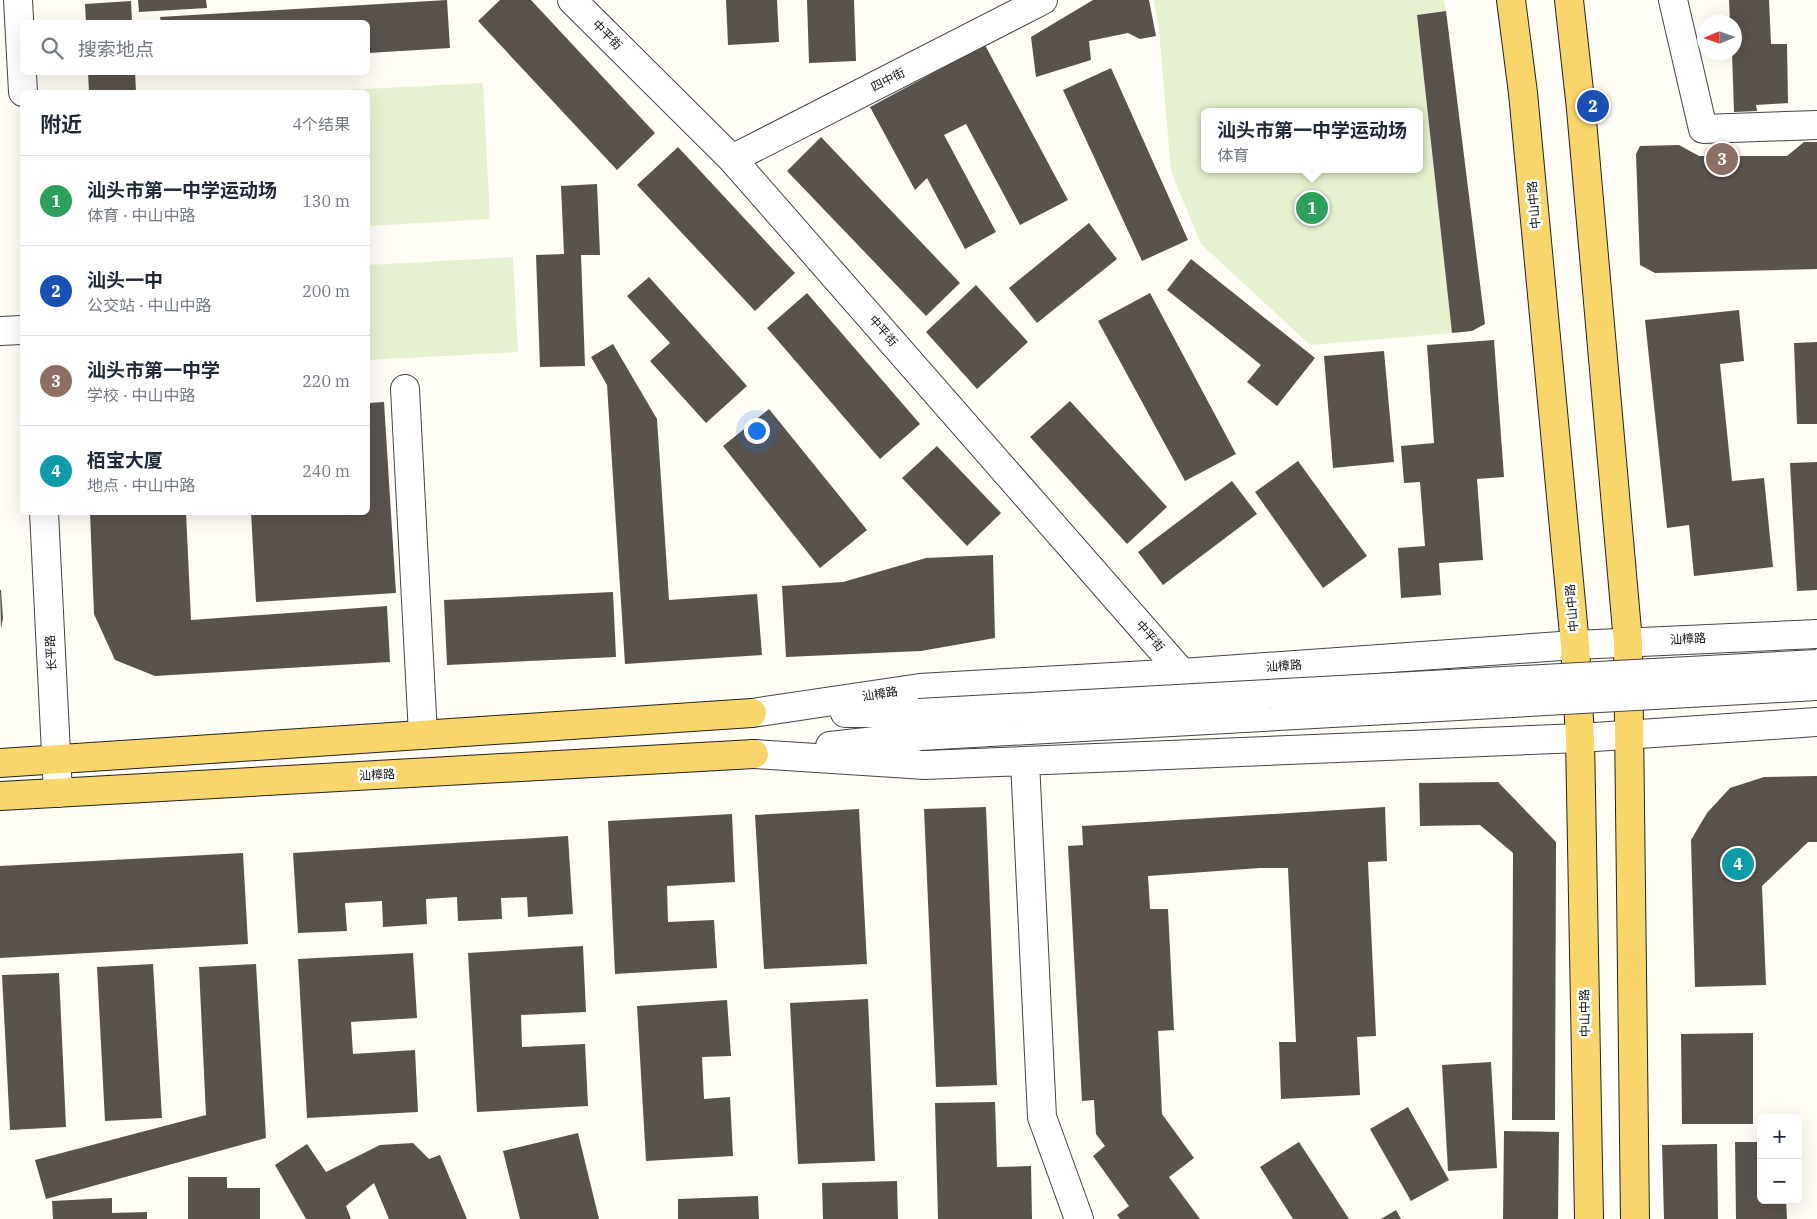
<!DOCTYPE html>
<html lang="zh">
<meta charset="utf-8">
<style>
body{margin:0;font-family:"IBM Plex Serif","Noto Sans SC",serif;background:#f6f6f7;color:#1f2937}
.controls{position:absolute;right:15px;bottom:15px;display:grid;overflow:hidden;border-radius:8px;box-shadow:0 5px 20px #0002}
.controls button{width:45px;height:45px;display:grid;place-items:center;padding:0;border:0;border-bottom:1px solid #e0e1e3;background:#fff;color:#1f2937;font:25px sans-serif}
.compass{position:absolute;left:1697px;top:15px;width:45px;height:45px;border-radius:50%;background:#fff;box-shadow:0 5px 20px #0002;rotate:268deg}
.you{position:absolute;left:756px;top:430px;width:18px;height:18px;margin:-12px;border:4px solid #fff;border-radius:50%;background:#1a73e8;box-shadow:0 0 0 8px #1a73e833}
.badge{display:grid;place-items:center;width:32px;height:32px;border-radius:50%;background:#c4262e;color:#fff;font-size:16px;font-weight:700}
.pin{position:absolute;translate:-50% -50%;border:2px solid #fff;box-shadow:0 1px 5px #0006}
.popup{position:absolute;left:1201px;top:108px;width:222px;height:65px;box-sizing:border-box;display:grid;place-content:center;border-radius:8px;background:#fff;filter:drop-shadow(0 1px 4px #0005);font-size:16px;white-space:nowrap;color:#747a83}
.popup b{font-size:19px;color:#1f2937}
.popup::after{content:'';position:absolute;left:50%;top:100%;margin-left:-10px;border:10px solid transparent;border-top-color:#fff}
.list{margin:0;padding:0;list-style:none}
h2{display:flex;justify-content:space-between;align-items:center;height:65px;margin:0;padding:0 20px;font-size:21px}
h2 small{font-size:16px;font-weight:400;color:#747a83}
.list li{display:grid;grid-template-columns:32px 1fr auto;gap:15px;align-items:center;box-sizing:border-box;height:90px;padding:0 20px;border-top:1px solid #e0e1e3}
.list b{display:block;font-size:19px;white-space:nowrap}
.list p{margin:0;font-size:16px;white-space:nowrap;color:#747a83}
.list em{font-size:16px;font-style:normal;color:#747a83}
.icon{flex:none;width:28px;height:28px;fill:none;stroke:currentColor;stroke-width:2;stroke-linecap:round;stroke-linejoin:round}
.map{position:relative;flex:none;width:1817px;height:1219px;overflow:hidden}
.search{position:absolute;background:#fff;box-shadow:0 5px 20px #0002;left:20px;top:20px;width:350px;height:55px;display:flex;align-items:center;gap:12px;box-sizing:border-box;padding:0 18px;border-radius:8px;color:#747a83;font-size:19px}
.panel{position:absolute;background:#fff;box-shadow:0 5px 20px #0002;left:20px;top:90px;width:350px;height:425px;border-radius:8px}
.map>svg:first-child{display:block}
.pitch{fill:#e6f2cf;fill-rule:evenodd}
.building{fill:#5a524d}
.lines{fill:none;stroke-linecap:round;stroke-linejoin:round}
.minor-casing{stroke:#444;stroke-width:30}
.major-casing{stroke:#222;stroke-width:30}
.minor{stroke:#fff;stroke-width:28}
.major{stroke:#f9d66b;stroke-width:28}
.minor-bridge-casing{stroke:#444;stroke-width:30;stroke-linecap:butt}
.minor-bridge{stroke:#fff;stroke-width:28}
.labels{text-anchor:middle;stroke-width:5;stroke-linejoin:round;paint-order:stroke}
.street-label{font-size:12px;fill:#111;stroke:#fff}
</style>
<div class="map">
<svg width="1817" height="1219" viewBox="0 0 1817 1219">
<rect width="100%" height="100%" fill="#fffdf5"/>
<path class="pitch" d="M1154,0H1444L1446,11L1417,15L1452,333L1310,345L1201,244L1171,172L1159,30ZM1204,112H1420V169H1204Z
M483,83L490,219L368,226V92H304Z
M513,257L518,352L368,360V265Z"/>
<path class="building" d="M138,0H206L207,8L139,12Z
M447,0L450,48L368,53V22H161L160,17Z
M500,0H531L655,133L617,170L478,21Z
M726,0H777L779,42L728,45Z
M807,0H854L856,61L809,63Z
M1093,0H1149L1156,36L1140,39L1128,33L1089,41L1091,60L1036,77L1031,37Z
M1729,0H1769L1771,44H1787L1788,103L1756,105L1757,111L1734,112L1732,52H1734V22H1730Z
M131,1L132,22H86L85,4Z
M1446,11L1485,324L1472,331L1452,333L1417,15Z
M985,45L1068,200L1020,225L966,124L944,135L996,232L965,249L927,178L915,190L870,107Z
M1111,68L1188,240L1142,261L1063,90Z
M88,72H135L136,92H89Z
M821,137L960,283L926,316L787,171Z
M1804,142H1817V269L1655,273L1640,265L1636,154L1640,146L1679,145L1699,156H1787Z
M678,147L795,273L755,311L637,185Z
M597,184L600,255H581L585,366L540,367L536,255L564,254L561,186Z
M1089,223L1117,259L1037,323L1009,288Z
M1191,259L1315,358L1277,406L1247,382L1261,365L1167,290Z
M649,277L747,386L706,423L650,361L670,343L627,296Z
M976,285L1028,342L977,389L926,332Z
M807,293L920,424L880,459L767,328Z
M1150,293L1236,454L1185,481L1098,321Z
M1739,310L1744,361L1720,364L1732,481L1764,478L1773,567L1694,576L1689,525L1667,528L1645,320Z
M1494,340L1504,477L1477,479L1483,560L1439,563L1441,595L1401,598L1398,548L1425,546L1420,482L1404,483L1401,446L1434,443L1427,345Z
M1817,342V424H1797L1794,343Z
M613,344L657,419L669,600L757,594L762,655L625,664L607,385L591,357Z
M1384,351L1394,462L1333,468L1324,356Z
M1070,401L1167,507L1127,544L1030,437Z
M384,402L396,593L256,602L251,512H368V403Z
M769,409L867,530L820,568L723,446Z
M937,446L1001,513L967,546L902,478Z
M1298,461L1367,556L1323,588L1255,492Z
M1817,462V590L1797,591L1790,463Z
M1232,481L1257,514L1163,585L1138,552Z
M90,512H186L191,620L387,606L390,662L155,676L115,660L94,614Z
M993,555L995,638L921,651L786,657L782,586L843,582L926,558Z
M0,590H1L3,618L1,629Z
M613,592L616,657L447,665L444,600Z
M1817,776V842H1808L1762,886L1766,985L1695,987L1691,840L1707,813L1730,788L1764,777Z
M1498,782L1556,842L1555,1120H1512L1513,853L1480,825L1420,826L1419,783Z
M986,807L997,1085L936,1087L924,809Z
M1385,807L1387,861L1368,862L1376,1036L1357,1037L1360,1095L1281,1099L1279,1042H1296L1288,868H1260L1148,876L1150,909H1168L1174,1030L1158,1031L1162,1114L1194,1158L1169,1177L1200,1219H1120L1117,1215L1129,1206L1093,1156L1105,1146L1096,1134L1094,1100L1082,1101L1068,846L1083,845L1082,826Z
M859,809L867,964L764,969L755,815Z
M732,814L735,882L667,886L668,922L714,920L717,968L615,974L608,821Z
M568,836L573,914L528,917L527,897L501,898L502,919L458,921L457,897L426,899L427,924L383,927L382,901L345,903L347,931L298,933L293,853Z
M243,853L248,944L0,958V866Z
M583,946L586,1012L521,1015L522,1047L585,1044L588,1106L477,1112L468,953Z
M413,953L417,1018L351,1022L353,1054L415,1050L418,1112L307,1118L298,959Z
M153,964L162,1118L105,1121L97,967Z
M256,964L266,1138L46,1199L35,1160L206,1115L199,967Z
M59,973L66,1127L10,1130L2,975Z
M868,999L875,1161L798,1164L790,1003Z
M727,1000L731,1056L702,1057L704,1099L730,1097L733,1156L646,1161L637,1006Z
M1753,1033V1124H1682L1681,1034Z
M1491,1062L1497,1168L1448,1171L1442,1065Z
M995,1102L997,1167L1031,1166L1032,1219H938L935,1103Z
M1408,1107L1449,1180L1411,1201L1370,1129Z
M1504,1131L1559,1132L1558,1219H1503Z
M578,1133L599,1219H520L503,1151Z
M1299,1142L1349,1219H1293L1260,1167Z
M1735,1142H1761V1200H1786L1787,1219H1736Z
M413,1143L429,1159L440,1155L467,1219H389L374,1183L346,1206L351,1219H306L275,1165L307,1144L326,1172L380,1145Z
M1717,1144L1718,1219H1664L1662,1145Z
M188,1177H227V1188H260V1219H188Z
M897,1181L898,1219H823L822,1183Z
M758,1196L759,1219H678V1199Z
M112,1198V1213L147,1212V1219H53L52,1201Z
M1396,1210L1401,1219H1381Z"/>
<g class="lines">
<defs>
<path id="minor" d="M18,0L23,92
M572,0L732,159L1182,673
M1673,0L1703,129L1817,125
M732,159L1043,0
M0,331L22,330
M405,389L423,735
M44,512L58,793
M752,713L920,688L1182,673L1575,645L1817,634
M845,713H919
M830,746L920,736
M754,754L925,765L1580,738L1817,722
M1025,761L1042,1117L1079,1219"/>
<path id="major" d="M1511,0L1523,93L1575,645L1580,738L1589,1219
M1569,0L1581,109L1628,642L1635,1219
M0,763L752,713
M0,796L754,754"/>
</defs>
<use href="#minor" class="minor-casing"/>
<use href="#major" class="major-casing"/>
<use href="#minor" class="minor"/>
<use href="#major" class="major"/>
<defs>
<path id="minor-bridge" d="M919,713L1817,664
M920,736L1817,686"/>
</defs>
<use href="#minor-bridge" class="minor-bridge-casing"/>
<use href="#minor-bridge" class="minor-bridge"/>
</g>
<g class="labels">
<g class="street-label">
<text transform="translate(607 35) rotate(45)" y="4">中平街</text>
<text transform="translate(888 80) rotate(-27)" y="4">四中街</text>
<text transform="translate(1534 205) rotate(-95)" y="4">中山中路</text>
<text transform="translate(883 331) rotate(49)" y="4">中平街</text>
<text transform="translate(1572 608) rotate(-95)" y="4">中山中路</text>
<text transform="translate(1150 636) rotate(49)" y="4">中平街</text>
<text transform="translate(1688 639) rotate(-3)" y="4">汕樟路</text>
<text transform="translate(51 653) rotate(-93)" y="4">长平路</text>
<text transform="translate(1284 666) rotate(-4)" y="4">汕樟路</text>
<text transform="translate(880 694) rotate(-9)" y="4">汕樟路</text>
<text transform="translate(377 775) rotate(-3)" y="4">汕樟路</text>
<text transform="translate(1585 1013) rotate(-91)" y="4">中山中路</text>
</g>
</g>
</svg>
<div class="controls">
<button>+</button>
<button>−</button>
</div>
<svg class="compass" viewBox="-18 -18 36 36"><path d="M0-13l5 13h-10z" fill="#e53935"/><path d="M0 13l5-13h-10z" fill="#747a83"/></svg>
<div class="you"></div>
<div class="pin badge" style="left:1312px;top:208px;background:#2e9e5b">1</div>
<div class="popup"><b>汕头市第一中学运动场</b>体育</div>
<div class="pin badge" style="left:1593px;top:106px;background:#1a4fb4">2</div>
<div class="pin badge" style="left:1722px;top:159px;background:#8d6e63">3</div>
<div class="pin badge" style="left:1738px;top:864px;background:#0f9aa8">4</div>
<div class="search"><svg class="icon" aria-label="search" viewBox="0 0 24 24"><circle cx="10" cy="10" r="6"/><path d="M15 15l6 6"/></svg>搜索地点</div>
<section class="panel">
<h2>附近<small>4个结果</small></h2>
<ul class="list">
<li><span class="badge" style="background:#2e9e5b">1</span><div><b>汕头市第一中学运动场</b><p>体育 · 中山中路</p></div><em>130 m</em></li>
<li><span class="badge" style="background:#1a4fb4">2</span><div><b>汕头一中</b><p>公交站 · 中山中路</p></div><em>200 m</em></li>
<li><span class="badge" style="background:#8d6e63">3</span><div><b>汕头市第一中学</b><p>学校 · 中山中路</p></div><em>220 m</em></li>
<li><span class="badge" style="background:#0f9aa8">4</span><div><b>栢宝大厦</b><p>地点 · 中山中路</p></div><em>240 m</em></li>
</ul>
</section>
</div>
